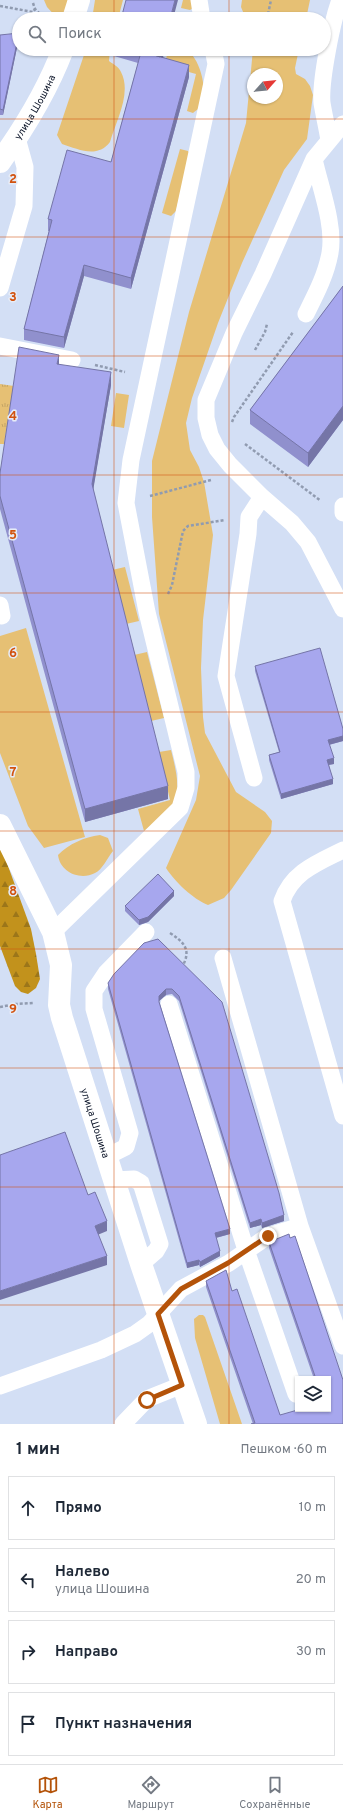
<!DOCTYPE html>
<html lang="ru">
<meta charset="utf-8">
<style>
body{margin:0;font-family:Overpass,sans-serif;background:#f6f6f7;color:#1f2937}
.controls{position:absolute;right:12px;bottom:12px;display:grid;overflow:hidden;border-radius:0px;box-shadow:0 1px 3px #0004}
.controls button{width:36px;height:36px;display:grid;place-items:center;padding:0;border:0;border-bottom:1px solid #e0e1e3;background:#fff;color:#1f2937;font:20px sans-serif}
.compass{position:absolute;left:247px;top:68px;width:36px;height:36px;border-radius:50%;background:#fff;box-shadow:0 1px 3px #0004;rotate:63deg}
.stop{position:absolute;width:12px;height:12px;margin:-9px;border:3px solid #b45309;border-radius:50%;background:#fff}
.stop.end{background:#b45309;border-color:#fff;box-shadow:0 1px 4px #0008}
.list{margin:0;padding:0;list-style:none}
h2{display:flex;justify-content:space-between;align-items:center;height:52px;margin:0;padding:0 16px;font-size:17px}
h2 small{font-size:13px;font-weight:400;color:#747a83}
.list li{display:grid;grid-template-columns:26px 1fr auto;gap:12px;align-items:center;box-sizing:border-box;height:64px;margin:0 8px 8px;padding:0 8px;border:1px solid #e0e1e3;border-radius:0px}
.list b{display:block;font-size:15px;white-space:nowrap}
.list p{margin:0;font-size:13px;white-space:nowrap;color:#747a83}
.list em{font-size:13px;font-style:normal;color:#747a83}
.icon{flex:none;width:22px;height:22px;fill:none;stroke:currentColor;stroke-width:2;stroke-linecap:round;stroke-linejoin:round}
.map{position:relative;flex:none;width:343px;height:1424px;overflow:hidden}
.search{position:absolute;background:#fff;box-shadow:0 1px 3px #0004;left:12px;right:12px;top:12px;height:44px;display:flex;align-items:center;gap:10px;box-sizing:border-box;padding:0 14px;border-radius:22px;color:#747a83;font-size:15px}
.sheet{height:340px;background:#fff}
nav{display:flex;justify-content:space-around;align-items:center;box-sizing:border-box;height:56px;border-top:1px solid #e0e1e3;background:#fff;font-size:11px;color:#747a83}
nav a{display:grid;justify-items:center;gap:2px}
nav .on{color:#b45309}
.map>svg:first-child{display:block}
.grass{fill:#e6c074;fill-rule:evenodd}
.forest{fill:url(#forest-firs)}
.park{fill:url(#park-tufts)}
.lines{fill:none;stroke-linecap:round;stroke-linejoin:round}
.path{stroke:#909bb0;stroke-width:2.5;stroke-dasharray:3 2;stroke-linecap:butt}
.lane{stroke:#fff;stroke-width:17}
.street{stroke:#fff;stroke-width:22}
.wall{fill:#9090cd}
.shaded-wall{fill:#7575a7}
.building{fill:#a7a7ee;stroke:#7575a7}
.route{stroke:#b45309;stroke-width:5}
.grid{fill:none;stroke:#d2520f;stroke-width:1;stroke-opacity:0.55}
.labels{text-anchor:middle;stroke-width:3;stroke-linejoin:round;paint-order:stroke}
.street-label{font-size:10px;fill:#091226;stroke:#e6ecf7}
.grid-label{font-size:13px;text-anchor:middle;font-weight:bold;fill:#d2520f;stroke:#e6ecf7;stroke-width:3;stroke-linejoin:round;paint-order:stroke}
</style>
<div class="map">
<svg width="343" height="1424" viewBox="0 0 343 1424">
<defs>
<pattern id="forest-firs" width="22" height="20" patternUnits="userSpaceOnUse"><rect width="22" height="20" fill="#c2921c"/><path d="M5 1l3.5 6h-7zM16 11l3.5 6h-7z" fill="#9c7619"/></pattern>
<pattern id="park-tufts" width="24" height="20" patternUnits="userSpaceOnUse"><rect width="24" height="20" fill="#e6c074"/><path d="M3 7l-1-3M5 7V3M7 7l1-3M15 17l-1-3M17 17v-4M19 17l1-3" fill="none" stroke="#c4a464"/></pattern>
</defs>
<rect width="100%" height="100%" fill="#d3dff5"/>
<path class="grass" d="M44,0H68L64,19H58L47,7Z
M95,0H123L118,19H92Z
M183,0H196L193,8L190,10L181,8Z
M242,0H310L306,19H246L241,7Z
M86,49H110L109,61C113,64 119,67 121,72C132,93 116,121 110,142C97,159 78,149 62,144L57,135Z
M169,49C176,49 185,48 190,53C201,62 209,95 200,107C199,109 195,111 193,113L187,111L196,74L164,65Z
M253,49H299L295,68L296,74L305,79L310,86L313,95L307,139L284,170L242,263L218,323L192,398L186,423L190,450L199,467L204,482L213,535L203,620L201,668L203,717L205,733L236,792L265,812L272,821L271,833L231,890L224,898L208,905C193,899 175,882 166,868L196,800L200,776L159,614L152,517V461L189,312L246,123ZM253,74H277V98H253Z
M180,149L188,151L190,154L176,211L171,216L162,213Z
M116,393L129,395L124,428L111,426Z
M125,567L139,621L126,624L112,570Z
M26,628L85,837L44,848L28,826L0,753V636Z
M147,652L164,718L151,721L134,655Z
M171,750C182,793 182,804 144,831L138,809L170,800L159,752Z
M100,835L108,838L113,851C108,857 102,870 95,873C80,881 60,872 58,855C69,844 84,837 100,835Z
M199,1315H203L205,1317L242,1424H220L195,1338L194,1319Z"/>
<path class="forest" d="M0,844L31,929L36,954L40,979L36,988L28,994L21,992L15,986L0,946Z"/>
<path class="park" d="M0,384L14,386L4,444H0Z"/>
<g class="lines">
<path class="path" d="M33,3L35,9L45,19
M0,6L33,12L35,9
M267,19L271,0
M238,52L243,49
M255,350L265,332L267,324
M95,365L125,372
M232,422L234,417L293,332
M245,444L321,501
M150,496L211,480
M168,594L172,585L183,531L188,526L225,520
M170,933C184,942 192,950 182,967
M0,1007L16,1004L33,1003"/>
<path class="lane" d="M199,0L202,19
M343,124L314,159L263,274L234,333L206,400V418L210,435L217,449L230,465L262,497L292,523L308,542L343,609
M329,140C327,128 324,115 322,103C320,82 332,21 340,0
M0,288L24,206L25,167L17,138
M306,314C316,294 326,275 330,253C335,225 320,187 314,159
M0,346L72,360
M343,506V513
M0,605L2,616
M254,778L226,676L248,534L249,517L262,497
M343,850C317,863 292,872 282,901L343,1116
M53,932L180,808L186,788V772L147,612L126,503L131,460L216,64L213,49
M223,958L300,1226L343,1346
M169,1004L246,1250L296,1394
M106,1157L126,1147L130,1133L94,1009V991L106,973L146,932
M114,1180L134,1179L141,1183L160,1244L156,1251L141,1264
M0,1386L101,1350L135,1334L149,1324L181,1289L229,1263L268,1236L300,1226
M123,1424L147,1399L182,1385"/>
<g class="street">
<path d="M73,19L79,0"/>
<path id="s1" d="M0,162C25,127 48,89 63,49"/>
<path id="s2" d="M0,825L53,932L61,965L59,1005L62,1018L141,1264L196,1424"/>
</g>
</g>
<path class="wall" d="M0,35L19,38L3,115H0Z
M114,49H165L163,58L189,77L131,289L84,276L64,348L24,340V329L49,231H48V219L111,162L138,63L114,56Z
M343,286V420L308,467L250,424V410Z
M59,364L111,385L93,489L168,799L85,822L0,509V473Z
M255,666L343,729V741L329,745L334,764L329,765L333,784L281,799L269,760V755L279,752L255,671Z
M174,896L148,922L139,925L125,911V906Z
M158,939L284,1221L262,1228L261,1225L250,1228L179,1001L172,994L166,995L159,1001L230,1234L216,1238L220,1256L200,1267L199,1265L187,1268L108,989V983Z
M290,1238L343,1424H253L206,1287V1281L232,1291L280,1415L328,1409V1379H314L269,1248V1242Z"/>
<path class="shaded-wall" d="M175,0H178L173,19H170Z
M19,33V38L3,115V110Z
M162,49H165L160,68V57Z
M189,65V77L131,289V278Z
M84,265V276L64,348V337Z
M59,355V368L57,364Z
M111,372V385L92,497V484Z
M343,406V420L308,467V453Z
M343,736V741L328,745V740Z
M334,758V764L327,765V760Z
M333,779V784L281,799V794Z
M168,786V799L85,822V809Z
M174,891V896L148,922L139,925V920Z
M166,989V995L159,1001V996Z
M284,1215V1221L262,1228V1223Z
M261,1219V1225L250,1228V1223Z
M107,1221V1231L95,1236V1226Z
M230,1229V1234L215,1238V1233Z
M220,1251V1256L200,1267V1262Z
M107,1256V1265L0,1300V1291Z
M199,1260V1265L187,1268V1263Z"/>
<path class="building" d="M126,0H175L170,19H121Z
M19,33L3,110L0,109V35Z
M129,49H162L160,57L154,55L189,65L131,278L84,265L64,337L24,329L52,220L48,219L67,150L111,162L141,52Z
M343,286V406L308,453L250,410Z
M19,347L59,355L57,364L111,372L92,484L168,786L85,809L0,496V473Z
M320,648L343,729V736L328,740L334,758L327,760L333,779L281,794L269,755L280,752L255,666Z
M158,874L174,891L148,917L139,920L125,906Z
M158,939L222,1002L279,1193L284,1215L262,1223L261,1219L250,1223L179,996L172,989H166L159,996V1002L230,1229L215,1233L220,1251L200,1262L199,1260L187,1263L108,983L114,974L144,943Z
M65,1132L88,1195L95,1192L107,1221L95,1226L107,1256L0,1291V1155Z
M289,1234L290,1238L295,1236L343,1380V1424H251L255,1423L206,1281L226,1270L232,1291L237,1289L280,1415L301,1409H328V1379H316L269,1242Z"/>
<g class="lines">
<path class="route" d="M147,1400L182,1385L158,1314L181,1289L228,1263L268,1236"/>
</g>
<path class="grid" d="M114,0V19M229,0V19M114,49V1424M229,49V1424M0,119H343M0,237H343M0,356H343M0,475H343M0,593H343M0,712H343M0,831H343M0,949H343M0,1068H343M0,1187H343M0,1305H343"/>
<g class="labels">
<g class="street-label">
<text dy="4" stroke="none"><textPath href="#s1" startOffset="65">улица Шошина</textPath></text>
<text dy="4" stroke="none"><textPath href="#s2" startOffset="317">улица Шошина</textPath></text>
</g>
</g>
<g class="grid-label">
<text x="13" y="183">2</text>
<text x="13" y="301">3</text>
<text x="13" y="420">4</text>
<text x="13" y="539">5</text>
<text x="13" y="657">6</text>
<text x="13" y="776">7</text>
<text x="13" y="895">8</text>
<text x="13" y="1013">9</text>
</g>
</svg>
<div class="controls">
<button><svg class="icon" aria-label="layers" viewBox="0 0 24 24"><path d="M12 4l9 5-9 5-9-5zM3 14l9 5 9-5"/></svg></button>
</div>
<svg class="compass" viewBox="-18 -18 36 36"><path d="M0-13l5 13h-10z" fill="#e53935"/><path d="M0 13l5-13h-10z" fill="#747a83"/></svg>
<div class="stop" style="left:147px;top:1400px"></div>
<div class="stop end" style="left:268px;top:1236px"></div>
<div class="search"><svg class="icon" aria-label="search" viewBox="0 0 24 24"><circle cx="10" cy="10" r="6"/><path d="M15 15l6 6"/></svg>Поиск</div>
</div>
<section class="sheet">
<h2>1 мин<small>Пешком · 60 m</small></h2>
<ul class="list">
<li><svg class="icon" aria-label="ahead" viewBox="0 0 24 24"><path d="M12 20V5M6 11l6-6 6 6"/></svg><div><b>Прямо</b></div><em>10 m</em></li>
<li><svg class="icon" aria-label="left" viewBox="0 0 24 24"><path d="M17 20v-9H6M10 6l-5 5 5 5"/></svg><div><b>Налево</b><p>улица Шошина</p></div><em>20 m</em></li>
<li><svg class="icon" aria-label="right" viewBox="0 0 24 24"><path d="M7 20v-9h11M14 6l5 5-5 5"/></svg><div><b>Направо</b></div><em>30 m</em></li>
<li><svg class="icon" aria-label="arrive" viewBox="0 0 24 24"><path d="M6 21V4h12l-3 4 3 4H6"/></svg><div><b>Пункт назначения</b></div></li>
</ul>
</section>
<nav>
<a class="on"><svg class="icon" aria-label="map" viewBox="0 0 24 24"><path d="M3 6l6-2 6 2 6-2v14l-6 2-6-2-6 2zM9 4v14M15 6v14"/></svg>Карта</a>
<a><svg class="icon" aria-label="directions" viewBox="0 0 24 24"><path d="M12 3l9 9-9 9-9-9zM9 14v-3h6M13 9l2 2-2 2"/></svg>Маршрут</a>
<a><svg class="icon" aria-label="saved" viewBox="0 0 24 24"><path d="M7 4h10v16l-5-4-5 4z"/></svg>Сохранённые</a>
</nav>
